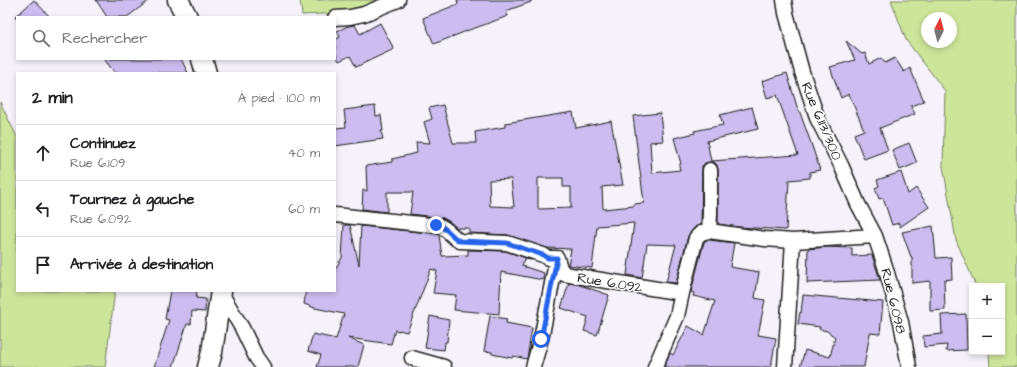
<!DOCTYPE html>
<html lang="fr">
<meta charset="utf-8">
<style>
body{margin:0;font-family:"Architects Daughter",sans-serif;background:#f6f6f6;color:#202124}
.controls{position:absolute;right:12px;bottom:12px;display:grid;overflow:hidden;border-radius:0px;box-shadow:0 2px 6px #0003}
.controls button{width:36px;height:36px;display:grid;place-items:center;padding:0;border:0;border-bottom:1px solid #e0e0e0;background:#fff;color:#202124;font:20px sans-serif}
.compass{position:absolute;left:921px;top:12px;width:36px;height:36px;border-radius:50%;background:#fff;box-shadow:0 2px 6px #0003;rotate:6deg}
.stop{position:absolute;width:12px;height:12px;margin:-9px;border:3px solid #2563eb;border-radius:50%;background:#fff}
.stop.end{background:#2563eb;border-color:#fff;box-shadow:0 1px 4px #0008}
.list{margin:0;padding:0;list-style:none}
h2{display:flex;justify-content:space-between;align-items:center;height:52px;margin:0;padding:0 16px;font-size:17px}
h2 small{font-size:13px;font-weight:400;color:#757577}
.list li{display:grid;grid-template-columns:26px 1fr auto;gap:12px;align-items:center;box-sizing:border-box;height:56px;padding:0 16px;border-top:1px solid #e0e0e0}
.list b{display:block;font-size:15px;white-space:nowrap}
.list p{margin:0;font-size:13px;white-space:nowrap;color:#757577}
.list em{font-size:13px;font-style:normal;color:#757577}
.icon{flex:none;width:22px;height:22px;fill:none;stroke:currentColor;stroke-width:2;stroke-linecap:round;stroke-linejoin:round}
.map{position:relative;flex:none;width:1017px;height:367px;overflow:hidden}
.search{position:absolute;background:#fff;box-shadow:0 2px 6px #0003;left:16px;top:16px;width:320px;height:44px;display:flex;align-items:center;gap:10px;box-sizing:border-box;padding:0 14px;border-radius:0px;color:#757577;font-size:15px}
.panel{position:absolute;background:#fff;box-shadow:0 2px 6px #0003;left:16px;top:72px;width:320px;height:220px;border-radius:0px}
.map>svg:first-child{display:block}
.green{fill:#cde59b;stroke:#74805c;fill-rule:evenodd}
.building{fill:#cbbdef;stroke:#1c1c1c;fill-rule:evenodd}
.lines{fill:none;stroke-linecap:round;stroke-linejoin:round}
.street-casing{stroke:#1c1c1c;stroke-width:17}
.secondary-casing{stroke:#1c1c1c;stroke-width:23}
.street{stroke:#fff;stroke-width:14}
.secondary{stroke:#fff;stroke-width:20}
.route{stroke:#2563eb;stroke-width:5}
.labels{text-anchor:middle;stroke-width:3;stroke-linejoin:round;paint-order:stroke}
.street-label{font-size:14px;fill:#1c1c1c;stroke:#fff}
</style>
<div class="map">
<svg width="1017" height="367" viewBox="0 0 1017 367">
<rect width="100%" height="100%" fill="#f5f2fc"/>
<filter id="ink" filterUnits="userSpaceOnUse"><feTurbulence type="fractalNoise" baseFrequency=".025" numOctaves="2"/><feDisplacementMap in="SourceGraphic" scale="8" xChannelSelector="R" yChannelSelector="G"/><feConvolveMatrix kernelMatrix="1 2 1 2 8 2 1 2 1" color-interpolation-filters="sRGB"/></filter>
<g filter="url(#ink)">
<path class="green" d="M300,0H389L360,12L302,15Z
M891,0H1017V367H990L989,352H1002V286H976L956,240L943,166L945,91L906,40ZM927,18H951V42H927Z
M0,102L17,137V291H115L105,367H0Z"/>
<path class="building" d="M34,0L50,17H15Z
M96,0H150L127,17H107Z
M457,0H531V2L506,11L508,16L478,27L469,30L434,44L423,18L458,4Z
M380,23L394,49L356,67L350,56L339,61L335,53V40L340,37L337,31L348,26L355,25L360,34Z
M846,41L862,54L865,53L869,64L881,58L885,63L895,58L904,72L910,68L924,101L911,106L915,114L880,128L888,150L864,159L854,134L864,130L849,94L841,98L830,67L855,60Z
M104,59H181L188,73H115Z
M787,73L798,110H799L812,146L820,170L810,172V178L789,180L786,230L739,227L718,224V170L717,165L714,162H710L705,163L702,166V170L701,224L695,227L688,236L676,283L666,282L676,245L647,244L642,278L627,275L634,223L597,226L592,268L568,265L571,249L547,248L508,235L469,233V228H457L450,222L443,218L410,214L413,192H387V212L362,209L363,190L367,191L366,166L392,162V159L417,153L416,142L430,143L424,122L432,119L429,108L443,105L453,143H476L475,132L505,127V123L573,112L576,128L611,121L623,185L602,187L603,209L634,206V204L644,203L633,116L660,113L663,141L650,142L652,173L680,170L679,165L681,164L674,138L695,133L694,131L723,125L720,115L752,107L758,129L707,141L711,161L798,155L777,95L767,98L762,81ZM538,178H563V187H571V208L538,209ZM511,179L514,207L490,206L489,180Z
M375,106L376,116L381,115L383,131H381L383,139L335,146V128L346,127L344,110Z
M909,143L917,163L900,170L892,150Z
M901,172L908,194L916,188L929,207L900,227L899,223L892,225L883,198L879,199L875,188L879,186L877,180Z
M344,225H350L359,265L361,226L438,234L439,235L442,256L468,255V250L505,251L532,260L524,259L522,266L544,273L543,280L501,272L499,314L454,310L456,295L433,293L437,271L431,269L407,332L399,330V331L395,330L391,344L348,338L364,345L358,367H317L321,355L308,351L313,334L336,339L344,314L315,308L304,304L306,291H335V269L342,258Z
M933,226L936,258L951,257L952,279L944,280L945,310L930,311V281L912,283V257H911L902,232Z
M709,240L734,243L730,267L759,272L755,298L765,300L758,335L776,338L771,367H664L670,353L673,355L688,326L704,335L715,301L693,296L694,293L691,292L704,242L705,241Z
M827,247L852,248V256L872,255L880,280L807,283L808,249Z
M569,283L580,285L609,295L597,335L584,331L588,317L561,308Z
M170,291H197L196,298L206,299L205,312L192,311L191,324H187L173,367H154L169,320L165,319Z
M803,295L883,302L880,334L870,333L864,367H800L805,350L830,357L835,337L827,331L819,329L820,327L798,324L800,312L801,313Z
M966,314L967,350L946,351L947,345L924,347L923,336L942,334L941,315Z
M430,316L449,320L447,342H445L444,350L425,348Z
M490,316L507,319L506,323L532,328L527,359L513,356L512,358L492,354V352L484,351Z"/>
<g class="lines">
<defs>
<path id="street" d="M784,0L786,13L802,72L818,120L841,165L858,204L875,236L885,266L901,322L909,367
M335,18L350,17L364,14L398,0
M335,215L440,226C448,229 453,238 460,241L507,243L543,255L548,258H557L560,268L564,274L682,293L677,316L655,367
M709,231L710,214V170
M221,293L242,328L256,357L263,367
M682,293L696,238L701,233L709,231L765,239L793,241L875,236
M412,358L444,367
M533,367L541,339L557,258
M785,367L793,241"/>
<path id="secondary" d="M178,0L187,17
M202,59L206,73
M208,367L212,352L221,291"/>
</defs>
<use href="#street" class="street-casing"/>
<use href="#secondary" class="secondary-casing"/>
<use href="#street" class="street"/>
<use href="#secondary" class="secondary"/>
</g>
</g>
<g class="lines" filter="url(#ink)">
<path class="route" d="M436,225C448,227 451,237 460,241L507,243L543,255L548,258H557L541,339"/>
</g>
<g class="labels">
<g class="street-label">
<text transform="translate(822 121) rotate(67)" y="5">Rue 6.113/300</text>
<text transform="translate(610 282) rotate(9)" y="5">Rue 6.092</text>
<text transform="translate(894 301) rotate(76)" y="5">Rue 6.098</text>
</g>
</g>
</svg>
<div class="controls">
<button>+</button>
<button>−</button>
</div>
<svg class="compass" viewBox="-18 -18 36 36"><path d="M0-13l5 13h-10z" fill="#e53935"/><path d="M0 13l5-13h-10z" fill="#757577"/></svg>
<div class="stop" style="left:541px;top:339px"></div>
<div class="stop end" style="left:436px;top:225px"></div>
<div class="search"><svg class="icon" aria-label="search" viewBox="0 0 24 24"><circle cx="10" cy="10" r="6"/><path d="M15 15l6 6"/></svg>Rechercher</div>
<section class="panel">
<h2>2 min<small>À pied · 100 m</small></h2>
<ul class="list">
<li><svg class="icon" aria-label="ahead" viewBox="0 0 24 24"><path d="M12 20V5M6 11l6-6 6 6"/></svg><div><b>Continuez</b><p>Rue 6.109</p></div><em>40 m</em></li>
<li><svg class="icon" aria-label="left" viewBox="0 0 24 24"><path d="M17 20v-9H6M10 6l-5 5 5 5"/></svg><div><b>Tournez à gauche</b><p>Rue 6.092</p></div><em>60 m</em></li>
<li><svg class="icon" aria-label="arrive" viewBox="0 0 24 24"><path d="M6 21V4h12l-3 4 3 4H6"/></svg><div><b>Arrivée à destination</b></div></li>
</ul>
</section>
</div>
